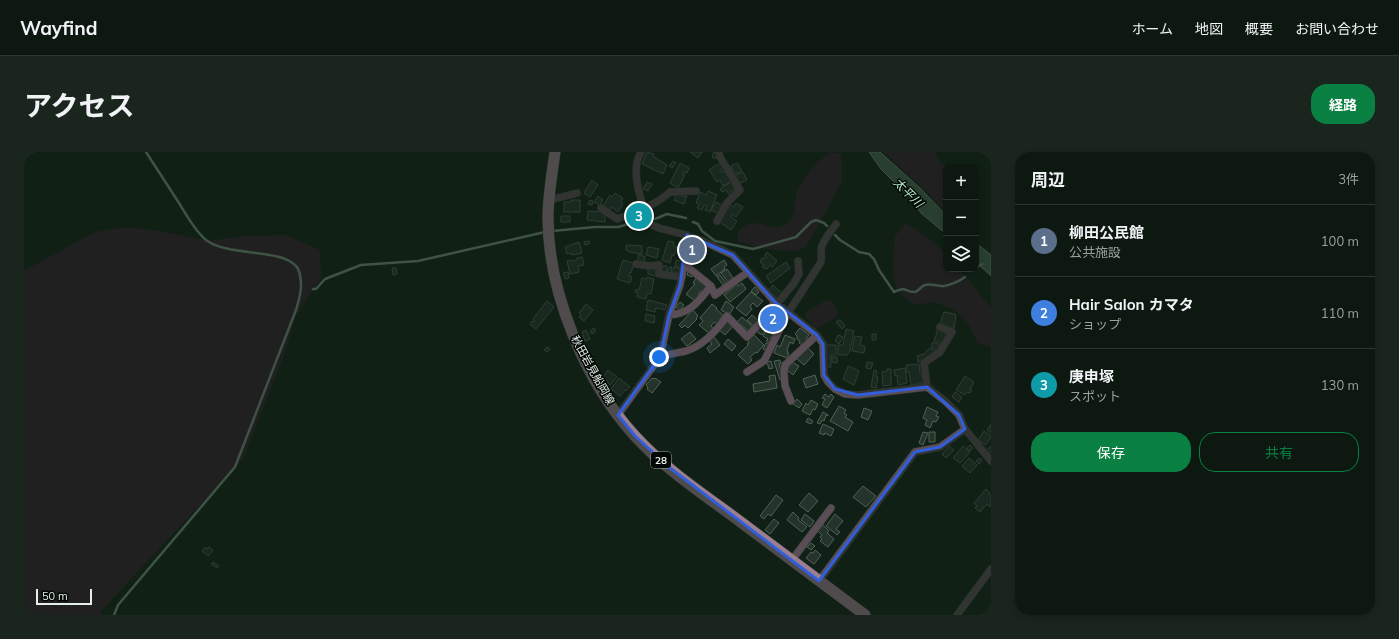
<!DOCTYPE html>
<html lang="ja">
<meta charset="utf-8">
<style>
body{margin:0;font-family:Mulish,"Noto Sans JP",sans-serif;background:#1a251e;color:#f1f3f6}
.controls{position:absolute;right:12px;top:12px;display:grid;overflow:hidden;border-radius:8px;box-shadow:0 2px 6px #0003}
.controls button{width:36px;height:36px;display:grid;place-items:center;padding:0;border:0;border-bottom:1px solid #2c3730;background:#0c1810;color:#f1f3f6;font:20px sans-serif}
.scale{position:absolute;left:12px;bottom:10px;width:56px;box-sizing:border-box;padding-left:4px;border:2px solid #e5efe8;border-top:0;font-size:11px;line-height:14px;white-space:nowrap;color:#e5efe8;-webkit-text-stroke:3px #030805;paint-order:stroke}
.you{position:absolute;left:635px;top:205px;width:14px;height:14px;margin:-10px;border:3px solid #fff;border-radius:50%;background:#1a73e8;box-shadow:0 0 0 6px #1a73e833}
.badge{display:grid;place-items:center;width:26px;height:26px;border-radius:50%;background:#0b8043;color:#fff;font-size:13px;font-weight:700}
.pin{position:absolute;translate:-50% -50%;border:2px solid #fff;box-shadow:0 1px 4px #0006}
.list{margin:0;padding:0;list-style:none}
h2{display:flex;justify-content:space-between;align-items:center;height:52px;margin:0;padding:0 16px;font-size:17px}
h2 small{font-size:13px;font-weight:400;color:#9aa09f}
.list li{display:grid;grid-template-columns:26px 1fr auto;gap:12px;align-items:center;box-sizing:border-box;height:72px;padding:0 16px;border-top:1px solid #2c3730}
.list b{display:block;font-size:15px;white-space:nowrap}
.list p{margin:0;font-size:13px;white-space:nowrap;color:#9aa09f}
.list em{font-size:13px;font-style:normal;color:#9aa09f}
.actions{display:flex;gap:8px;padding:12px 16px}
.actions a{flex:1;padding:9px 0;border:1px solid #0b8043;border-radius:16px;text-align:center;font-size:14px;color:#0b8043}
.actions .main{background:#0b8043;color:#fff}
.icon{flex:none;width:22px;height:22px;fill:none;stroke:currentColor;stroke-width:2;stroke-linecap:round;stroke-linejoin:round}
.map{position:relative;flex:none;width:967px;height:463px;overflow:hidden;border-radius:16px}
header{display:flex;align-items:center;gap:24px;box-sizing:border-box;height:56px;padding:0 20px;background:#0c1810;border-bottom:1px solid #2c3730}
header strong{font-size:19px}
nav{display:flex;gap:22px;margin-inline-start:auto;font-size:14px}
.intro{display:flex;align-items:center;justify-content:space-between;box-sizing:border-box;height:96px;padding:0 24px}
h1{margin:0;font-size:28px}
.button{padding:10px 18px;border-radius:16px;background:#0b8043;color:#fff;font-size:14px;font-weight:700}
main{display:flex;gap:24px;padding:0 24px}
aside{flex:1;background:#0c1810;border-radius:16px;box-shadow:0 2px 6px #0003}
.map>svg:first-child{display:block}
.green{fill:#351f2d}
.water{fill:#456550;stroke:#758e7e}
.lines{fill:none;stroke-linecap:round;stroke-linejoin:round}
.stream{stroke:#758e7e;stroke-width:2.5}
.building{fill:#25342a;stroke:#506155}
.street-casing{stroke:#2e3d33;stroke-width:8}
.primary-casing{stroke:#2e3d33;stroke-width:12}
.street{stroke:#5b4d55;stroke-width:7}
.primary{stroke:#9b7e90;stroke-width:11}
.marked{fill:none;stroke:#315eda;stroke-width:3;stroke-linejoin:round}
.labels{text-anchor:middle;stroke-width:3;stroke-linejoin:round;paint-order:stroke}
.shield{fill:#030805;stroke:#a1aaa4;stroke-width:1}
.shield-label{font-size:10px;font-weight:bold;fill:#e5efe8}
.street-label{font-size:11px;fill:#e5efe8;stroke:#030805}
.water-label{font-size:12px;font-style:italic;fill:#b9f4cc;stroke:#030805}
</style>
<header>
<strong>Wayfind</strong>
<nav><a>ホーム</a><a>地図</a><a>概要</a><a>お問い合わせ</a></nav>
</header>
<div class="intro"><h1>アクセス</h1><a class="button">経路</a></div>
<main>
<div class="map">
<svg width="967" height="463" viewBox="0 0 967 463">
<rect width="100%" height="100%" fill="#102016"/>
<path class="green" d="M807,0L817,2L818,29L787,87L780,96L768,99L733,96L714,89V79C717,77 720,74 724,72C736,67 748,82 763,71C772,64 770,50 773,40C780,23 793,10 807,0Z
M859,0H911L916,10L922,15V62L905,42Z
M882,71L909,90L922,102V117H935L967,156V195L954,191L943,170L930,158L911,150L890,153L877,142L870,129L869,110L871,84Z
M103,75L141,80L183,89L224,84L261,83L296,98L297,127L272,163L260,203L219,307L76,460L78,463H0V119L71,80Z
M803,148L808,149L813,158L814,164L792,177L782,166L781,161Z"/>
<path class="water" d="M845,0H856L897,37L922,63V82L897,61L889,49L857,17Z
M952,91L967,103V124L952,110Z"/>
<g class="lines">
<path class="stream" d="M631,67L643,62L662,66
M669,70L674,72L678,79L691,89L729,97L772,85L787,70L792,68L800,71L803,74
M528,79L571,75H594L619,68
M811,83L816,88L835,100L845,102L850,107L855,118L870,140C884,134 880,140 891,140C895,139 897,134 901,133C908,131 914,135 920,134C926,133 936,129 941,125
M952,116L958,112
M289,137H292L301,127L337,113L394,109L521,80
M90,463L94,453L211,315L272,158C274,151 277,142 277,134C277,129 276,118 272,114C255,96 205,105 182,88C171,79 163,64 155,51C144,34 133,17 122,0"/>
</g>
<path class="building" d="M623,0L630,2L629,4L643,13L639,22L618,12Z
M666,0H678L674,6Z
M690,0L693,2L691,7L688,5Z
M649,9L652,11L648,16L645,14Z
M656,11L665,16L663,21L660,20L658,22L661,23L654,36L646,31Z
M696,11L699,16L696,18L697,20L699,19L701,21L702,20L707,29L699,34L696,28L693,30L685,18Z
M713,11L718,19L711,22L707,14Z
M719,20L723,28L714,32L710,24Z
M568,28L574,33L566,45L560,41Z
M623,30L628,32L624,39L619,37Z
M707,30L711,37L706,40L709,43L706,44L702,38L698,40L696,37Z
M684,39L693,43L686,60L681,58L683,54L680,53L678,58L673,56L675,52L672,51L676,40L682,43Z
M591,41L599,46L597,50L599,52L594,60L588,55L586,58L579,54L586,43L588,45Z
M653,42L661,45V43L663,44L660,52L650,48Z
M574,44L579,48L576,53L570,50Z
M547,48H556V60H540V50H547Z
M566,48L569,49L568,53L564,52Z
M692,50L699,54L695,62L687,58Z
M712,51L719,55L712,65L708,62L707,65L713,69L707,78L694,69L706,52L710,55Z
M609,54L611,58L604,61L602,56Z
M564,59L581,60V70L563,68Z
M537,64H546V70H537Z
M565,89V92L561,93L560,90Z
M644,89L650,90L649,94L653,95L650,104L648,103L646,111L638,108Z
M555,90L558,101L548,103L547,101L543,102L541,95Z
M667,91L675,93L674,96L672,95L669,102L665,100L667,93H666Z
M602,93L618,94V102L605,100V99L602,98Z
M624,95L635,97L633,106L622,103Z
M743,100L753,109L748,115L746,113L743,117L738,115L740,113L736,110L738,106L740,107L742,104L741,103Z
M615,102L621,105L620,112L613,110Z
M657,104L660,105L657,116L651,114L652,108L656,109Z
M558,105L560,113L554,114L555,120L546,122L543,109L553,108V106Z
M599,108L610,111L607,121L606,120L605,124L608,125L606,131L593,127Z
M700,108L703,113L700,115L701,117L692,124L687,117Z
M762,110L766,116L747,131L742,124Z
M639,114H643L642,121L638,120Z
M645,115H648L647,122L643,121Z
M650,115L657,117L655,123L648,121Z
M368,116H372L373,122L369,123Z
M627,116H632V124L624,122V117H627Z
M703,117L709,126L704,130L697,121Z
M544,120L545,126L541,127L539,121Z
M664,120L669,122L668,125L663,123Z
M696,123L702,131L699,133L693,125Z
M623,125L630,127L627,142L623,141L622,147L613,145L614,141L611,140L612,137L615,138L618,126L623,127Z
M672,126L684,136L679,141L677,139L674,143L676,145L672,150L662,142L671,132L669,131Z
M718,131L722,137L706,150L700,143L713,132L714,134Z
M749,133L758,141L753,146L744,138Z
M731,135L735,140L732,143L727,139Z
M727,140L739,149L733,155L729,151L726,154L728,157L722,164L712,156Z
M624,148L643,153L641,158L632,156L631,160L622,158Z
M523,149L530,155L512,177L506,172L508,169L510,170L511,169L509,167Z
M702,149L710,155L705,163L697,158Z
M656,150L660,153L656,158L652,155Z
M562,152L569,158L560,169L555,165L557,163L555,161Z
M688,152L693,156L692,157L699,163L693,172L690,170L687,174L690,177L686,182L675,173L679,169L676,166Z
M750,157L758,163L757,165L758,166L753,171L757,174L754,179L740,169L743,165L745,166Z
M669,158L674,164L672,166L673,167L664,176L661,173L658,176L655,173Z
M920,160L931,162L932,164L930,176L917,173L916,172Z
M622,162L631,164L630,171L621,169Z
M728,163L735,169L731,175L723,168Z
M718,165L729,175L725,180L716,172L715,174L712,171Z
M816,168L821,174L818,177L812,170Z
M703,169L709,174L701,183L695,178Z
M738,171L744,175L738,183L732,179Z
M746,174L751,178L746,188L748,190L747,192L742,189L744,187L739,184Z
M569,176L572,178L569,182L566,180Z
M776,176L785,183L782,187L784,188L779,194L775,191L776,189L773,187V184L771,182Z
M822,177L830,179L826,199L823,203H814V193H819Z
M914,177L923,181L918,192L910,188L913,181L912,180Z
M562,178L566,187L561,189L558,180Z
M666,180L672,187L663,194L657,187Z
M848,182H852V188H848Z
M730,183L740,193L733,201L732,200L726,205L728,208L724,212L714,203L724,193L723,192L725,191L724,189Z
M761,183L771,187L769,192L766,190L763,198L764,199L763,201H765L763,206L750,201L753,193L756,195Z
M814,183L819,185L815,192L811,189Z
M831,184L838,185L836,193L841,194L840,201L828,199Z
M690,185L696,193L686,201L683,196L688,192L685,188Z
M704,187L712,194L708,199L700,192Z
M909,190L916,193L913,198L907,195Z
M742,191L746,193L743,199L739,197Z
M801,193H812V203H807V215H801Z
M523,195L526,197L523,200L520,198Z
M784,196L790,202L780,213L773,207Z
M906,196L913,201L902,209L894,210L893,204L900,202Z
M808,205H813V211L808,210Z
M756,208L757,211L755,212L760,227L756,228L750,209Z
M747,209L749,216L745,217L743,210Z
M768,210L775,214L769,223L763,218Z
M843,210L849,211L847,217L842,216Z
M895,212L896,222H899L900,231L887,233L885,220H883L882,213Z
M824,214L835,219L830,233L819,227Z
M881,216L883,231L874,233L873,223L871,224L870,218Z
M863,217H867V233L859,234L858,220L863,219Z
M584,218L593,225L586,233L579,225Z
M850,218L853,219L852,225H854L852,236L847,235Z
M751,223L753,236L730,240L729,232L746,229L745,224Z
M791,223L794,232L782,236L779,227Z
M941,224L950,230L946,237L948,238L946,241L943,240L941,243L932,238Z
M595,226L606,235L602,239L601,238L596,244L587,237Z
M628,226L630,227L631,226L637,230L628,241L623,237L624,235L622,233Z
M931,240L938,245L935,250L928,245Z
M801,242L805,245L807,242L810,245L803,256L798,253L801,247L798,246Z
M773,247L778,252L775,256L769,252Z
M787,248L794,252L791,258L789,257L786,263L778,259L782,251L784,253Z
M815,254L822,258L820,261L823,263L821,265L829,270L824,279L806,269Z
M903,255L914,260L912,264L915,265L912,270L909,269L906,276L901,273L903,268L899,266Z
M840,256L848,259L844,268L837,265Z
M799,260L804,263V264L802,263L800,269L798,268L796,272L793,271Z
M784,266L789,269L787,272L782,270Z
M799,272L810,277L807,284L801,281L800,283L795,281Z
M967,272V281L963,278Z
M960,279L967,284L962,293L954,288Z
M899,280L904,281L899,293L895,291Z
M905,280H911V290H905Z
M946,293L949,296L946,299L942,297Z
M925,294L930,298L922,306L918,302Z
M939,294L946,300L936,311L929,306Z
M967,294V300L965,301L962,298Z
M945,306L953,313L946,321L938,314Z
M955,306L958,308L955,312L952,309Z
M839,334L852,344L842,355L829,345Z
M962,337L966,341L965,342L967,344V354L966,355L963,352L956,360L951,356L953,354L950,351Z
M785,341L794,349L784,360L775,353Z
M752,343L759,348L747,364L744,362L740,367L736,364Z
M769,360L775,366L774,368L783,375L778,380L763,368Z
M781,362L790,369L786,375L777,368Z
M811,362L819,369L812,377L816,380L813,383L802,374Z
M750,367L755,371L746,382L741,378Z
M799,373L805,379L803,381L810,387L804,395L796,389L798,387L796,385L798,383L794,379Z
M787,391L791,394L787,398L783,395Z
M181,395L183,397L185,395L189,398L184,404L178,399Z
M791,398L797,403L790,412L782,406L787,400L789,401Z
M189,410L195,414L193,416L187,412Z"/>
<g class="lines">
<defs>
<path id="street" d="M617,0C605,19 618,53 626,72L635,76L662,83L679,89L709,103L751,150L793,183L799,192L800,223L804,230L811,237L821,242L834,243L903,235L921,249L935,263L941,277L967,309
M526,48L553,41
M577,56L593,67C610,61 632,53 646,40L672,39
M693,69L703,51L716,38L696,5L695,0
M612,112L625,114L635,113V122L658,125
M660,112L687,134
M753,152L770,131L775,122L774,109
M645,163C666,162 674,150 687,134L691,143L724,120
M636,205C645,202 653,201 662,199C679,194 693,178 703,164L723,185L735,172L751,150
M723,220L740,209L764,161L797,110C798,105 797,102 797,97C799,88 807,79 812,72
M903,235L900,211L916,200L928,180L916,175
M767,249L761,234L760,221L761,213L793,183
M594,263L636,205L645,163L656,133L661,108L663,83
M768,408L807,356
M795,429L891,300L916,295L941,277
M933,463L967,417"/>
<path id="primary" d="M531,0C528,22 524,44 524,66C524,140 561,229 610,283C638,314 673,338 706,362C751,396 796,429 841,463"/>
</defs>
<use href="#street" class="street-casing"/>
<use href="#primary" class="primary-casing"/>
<use href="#street" class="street"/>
<use href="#primary" class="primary"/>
</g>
<path d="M0 0H967V463H0ZM663,83L709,103L751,150L793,183L799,192L800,223L811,237L834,243L903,235L935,263L941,277L916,295L891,300L795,429L646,316L611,284L594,263L636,205L645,163L656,133Z" fill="#102016" fill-opacity=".55" fill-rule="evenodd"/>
<path class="marked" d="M663,83L709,103L751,150L793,183L799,192L800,223L811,237L834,243L903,235L935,263L941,277L916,295L891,300L795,429L646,316L611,284L594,263L636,205L645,163L656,133Z"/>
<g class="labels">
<rect class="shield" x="627" y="300" width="20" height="16" rx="3"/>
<g class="shield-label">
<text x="637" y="312">28</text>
</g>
<g class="street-label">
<text transform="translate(569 218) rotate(61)" y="4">秋田岩見船岡線</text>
</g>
<g class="water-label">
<text transform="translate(884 41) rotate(45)" y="4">太平川</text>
</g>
</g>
</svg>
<div class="controls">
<button>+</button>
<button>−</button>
<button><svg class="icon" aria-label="layers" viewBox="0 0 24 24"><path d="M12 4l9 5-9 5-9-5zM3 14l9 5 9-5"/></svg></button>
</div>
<div class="scale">50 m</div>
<div class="you"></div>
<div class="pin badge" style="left:668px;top:98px;background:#5c6f8a">1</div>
<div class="pin badge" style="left:749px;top:167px;background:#3f7fe0">2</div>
<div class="pin badge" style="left:615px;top:64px;background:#0f9aa8">3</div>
</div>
<aside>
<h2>周辺<small>3件</small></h2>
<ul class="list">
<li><span class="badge" style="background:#5c6f8a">1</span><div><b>柳田公民館</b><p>公共施設</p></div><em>100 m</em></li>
<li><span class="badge" style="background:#3f7fe0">2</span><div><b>Hair Salon カマタ</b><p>ショップ</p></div><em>110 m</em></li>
<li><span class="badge" style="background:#0f9aa8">3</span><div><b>庚申塚</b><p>スポット</p></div><em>130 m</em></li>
</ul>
<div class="actions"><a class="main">保存</a><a>共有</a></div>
</aside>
</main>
